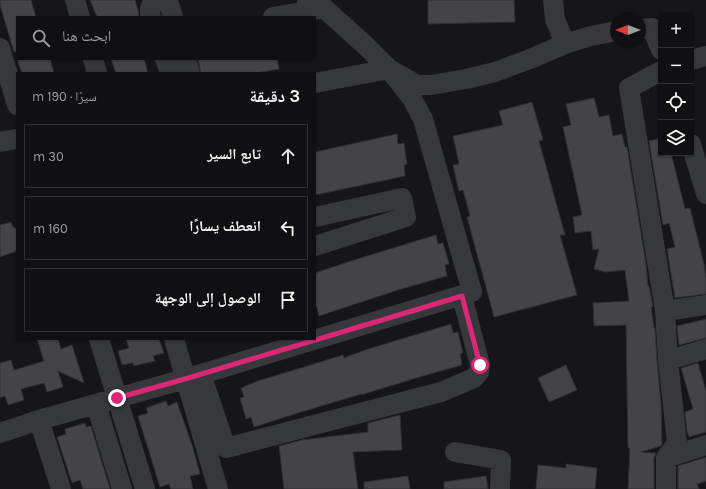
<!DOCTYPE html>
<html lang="ar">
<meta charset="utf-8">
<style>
body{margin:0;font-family:Karla,"Noto Naskh Arabic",sans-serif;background:#1e1e20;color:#f1f3f6;direction:rtl}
.controls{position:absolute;right:12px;top:12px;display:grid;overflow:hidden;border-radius:0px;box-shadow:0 1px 3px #0004}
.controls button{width:36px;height:36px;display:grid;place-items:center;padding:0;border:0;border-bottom:1px solid #303032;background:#101012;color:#f1f3f6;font:20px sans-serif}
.compass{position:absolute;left:610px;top:12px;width:36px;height:36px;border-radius:50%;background:#101012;box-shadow:0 1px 3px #0004;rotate:270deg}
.stop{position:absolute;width:12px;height:12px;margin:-9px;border:3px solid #db2777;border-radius:50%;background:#fff}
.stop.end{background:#db2777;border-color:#fff;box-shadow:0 1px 4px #0008}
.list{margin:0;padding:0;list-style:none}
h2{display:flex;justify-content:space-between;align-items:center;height:52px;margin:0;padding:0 16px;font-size:17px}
h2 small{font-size:13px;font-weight:400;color:#9c9d9f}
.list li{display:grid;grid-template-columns:26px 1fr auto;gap:12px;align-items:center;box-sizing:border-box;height:64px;margin:0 8px 8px;padding:0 8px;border:1px solid #303032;border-radius:0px}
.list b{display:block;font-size:15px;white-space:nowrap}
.list em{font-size:13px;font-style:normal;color:#9c9d9f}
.icon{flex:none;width:22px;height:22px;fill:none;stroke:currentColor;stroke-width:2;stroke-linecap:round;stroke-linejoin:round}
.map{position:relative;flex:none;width:706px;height:489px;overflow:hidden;direction:ltr}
.search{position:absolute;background:#101012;box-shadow:0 1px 3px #0004;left:16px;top:16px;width:300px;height:44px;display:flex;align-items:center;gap:10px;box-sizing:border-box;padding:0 14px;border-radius:0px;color:#9c9d9f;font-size:15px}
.panel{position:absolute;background:#101012;box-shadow:0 1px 3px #0004;left:16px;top:72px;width:300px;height:268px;border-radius:0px;direction:rtl}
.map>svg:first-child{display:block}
.building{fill:#434348;stroke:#303033}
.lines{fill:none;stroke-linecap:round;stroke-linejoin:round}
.minor{stroke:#37383c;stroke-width:20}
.route{stroke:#db2777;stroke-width:5}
</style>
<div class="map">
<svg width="706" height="489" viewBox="0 0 706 489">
<rect width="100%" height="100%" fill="#161618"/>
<path class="building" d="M0,0H31L36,17H17V51L14,52L0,5Z
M90,0H135L138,10L139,17H97Z
M428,0H514L515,22L428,24Z
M17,59H50L54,73H22Z
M111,59H144L148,73H116Z
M198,59H277L279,69L257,73H201Z
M594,98L599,117L609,115L613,136L622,134L625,147H627L646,264L648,286H649L653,307H651L654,328H655L657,361L661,404L662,444L661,446L641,452L656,453L654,458V489H628L630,448H628L626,325L594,326L593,303L629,301L625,270L606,272L594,269L599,249L593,250L591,231L575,233L573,217L582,215L563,127L571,125L566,104Z
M532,102L543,140L539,141L565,235H560L577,295L494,317L467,217L470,216L463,190L459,191L453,165L459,164L453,136L503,125L499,111Z
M397,134L398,144L404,143L407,164L404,165L405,176L315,195V152Z
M661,138V153H671L685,209L690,208L704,264L706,278V294L675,298L667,249L675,247L669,223L663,225L649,141Z
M11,222L12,226L17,229V251L0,257V225Z
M436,235L438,244L443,243L449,264L445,265L447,276L401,289L319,316L317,307L315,308V273L354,260Z
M706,319V338L679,345L677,326Z
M451,324L453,333L458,332L463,353L460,354L462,365L416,378L361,395V394L298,413L254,427L251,417L246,419L240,398L244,397L241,388L258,381L343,355L344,358L365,350Z
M37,339H58L61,349L72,345L84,383L58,371L63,387L47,392L44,383L21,389L24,400L8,405L5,396L0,398V363L11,360L14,370L44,361Z
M126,339H159L164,353L153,356L155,361L134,366L133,363L122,365L118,351L129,348Z
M698,363L706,391V432L689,437L687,431L685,412L693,409L681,368Z
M566,365L577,390L549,402L538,378Z
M166,401L168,406L177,402L193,448L200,474L190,476L193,489H171L169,484L160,487L138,416L148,413L146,408Z
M400,415L402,450L353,452L358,489H284L279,446L302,440L368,432V423Z
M85,423L86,427L91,426L110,489H83L80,480L72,483L57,437L66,434L65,429Z
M706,457V481L697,484L699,489H678V466Z
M566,464L597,468L595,489H536L538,465L566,468Z
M408,476L410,489H364V482Z
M486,476L488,489H444V482Z"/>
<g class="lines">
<path class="minor" d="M75,0L80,17
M553,0L555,19L565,44
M151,17C147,4 154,1 166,1L169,4L173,17
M273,17L324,8
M640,29L652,28L661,50
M0,48L17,105
M93,59L97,73
M165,59L170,73
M186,59L190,73
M691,60L706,56
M661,71L629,88L665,311
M315,83L389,69L417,85H431L466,79L495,72L530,59L565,44L591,36L616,31
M0,142L17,139
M691,144L706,194
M315,217L402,198L406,217L315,246
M99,339L145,489
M174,339L218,489
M668,360L706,349
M201,374L226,448L441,392L474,378L479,372L480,365L462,296
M96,404L122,489
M39,420L61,489
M0,433L39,420L185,379L472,292L423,119L411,97L389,69L367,47L324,8L307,0
M455,452L501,460L500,489
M666,458L706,445
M666,489V458L677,443L668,360L665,311L706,305"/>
</g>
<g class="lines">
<path class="route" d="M117,398L185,379L462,296L480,365"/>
</g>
</svg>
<div class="controls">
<button>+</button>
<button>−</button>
<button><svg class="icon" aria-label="locate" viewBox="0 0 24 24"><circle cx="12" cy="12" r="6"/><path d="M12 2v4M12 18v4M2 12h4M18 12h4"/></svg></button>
<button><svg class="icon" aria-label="layers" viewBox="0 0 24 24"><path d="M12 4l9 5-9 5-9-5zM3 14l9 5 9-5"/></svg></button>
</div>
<svg class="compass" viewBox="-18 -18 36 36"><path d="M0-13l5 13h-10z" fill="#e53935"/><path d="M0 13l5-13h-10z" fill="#9c9d9f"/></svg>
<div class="stop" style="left:480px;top:365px"></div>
<div class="stop end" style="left:117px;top:398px"></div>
<div class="search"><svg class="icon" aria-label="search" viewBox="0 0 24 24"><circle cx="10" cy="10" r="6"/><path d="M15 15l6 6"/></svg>ابحث هنا</div>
<section class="panel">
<h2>3 دقيقة<small>سيرًا · 190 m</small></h2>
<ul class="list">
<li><svg class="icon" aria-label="ahead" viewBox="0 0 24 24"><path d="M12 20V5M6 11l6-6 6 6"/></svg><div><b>تابع السير</b></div><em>30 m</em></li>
<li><svg class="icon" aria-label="left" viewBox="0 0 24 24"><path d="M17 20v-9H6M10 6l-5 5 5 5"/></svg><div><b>انعطف يسارًا</b></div><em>160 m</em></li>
<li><svg class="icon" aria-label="arrive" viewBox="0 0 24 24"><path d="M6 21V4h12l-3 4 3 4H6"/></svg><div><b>الوصول إلى الوجهة</b></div></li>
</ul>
</section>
</div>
